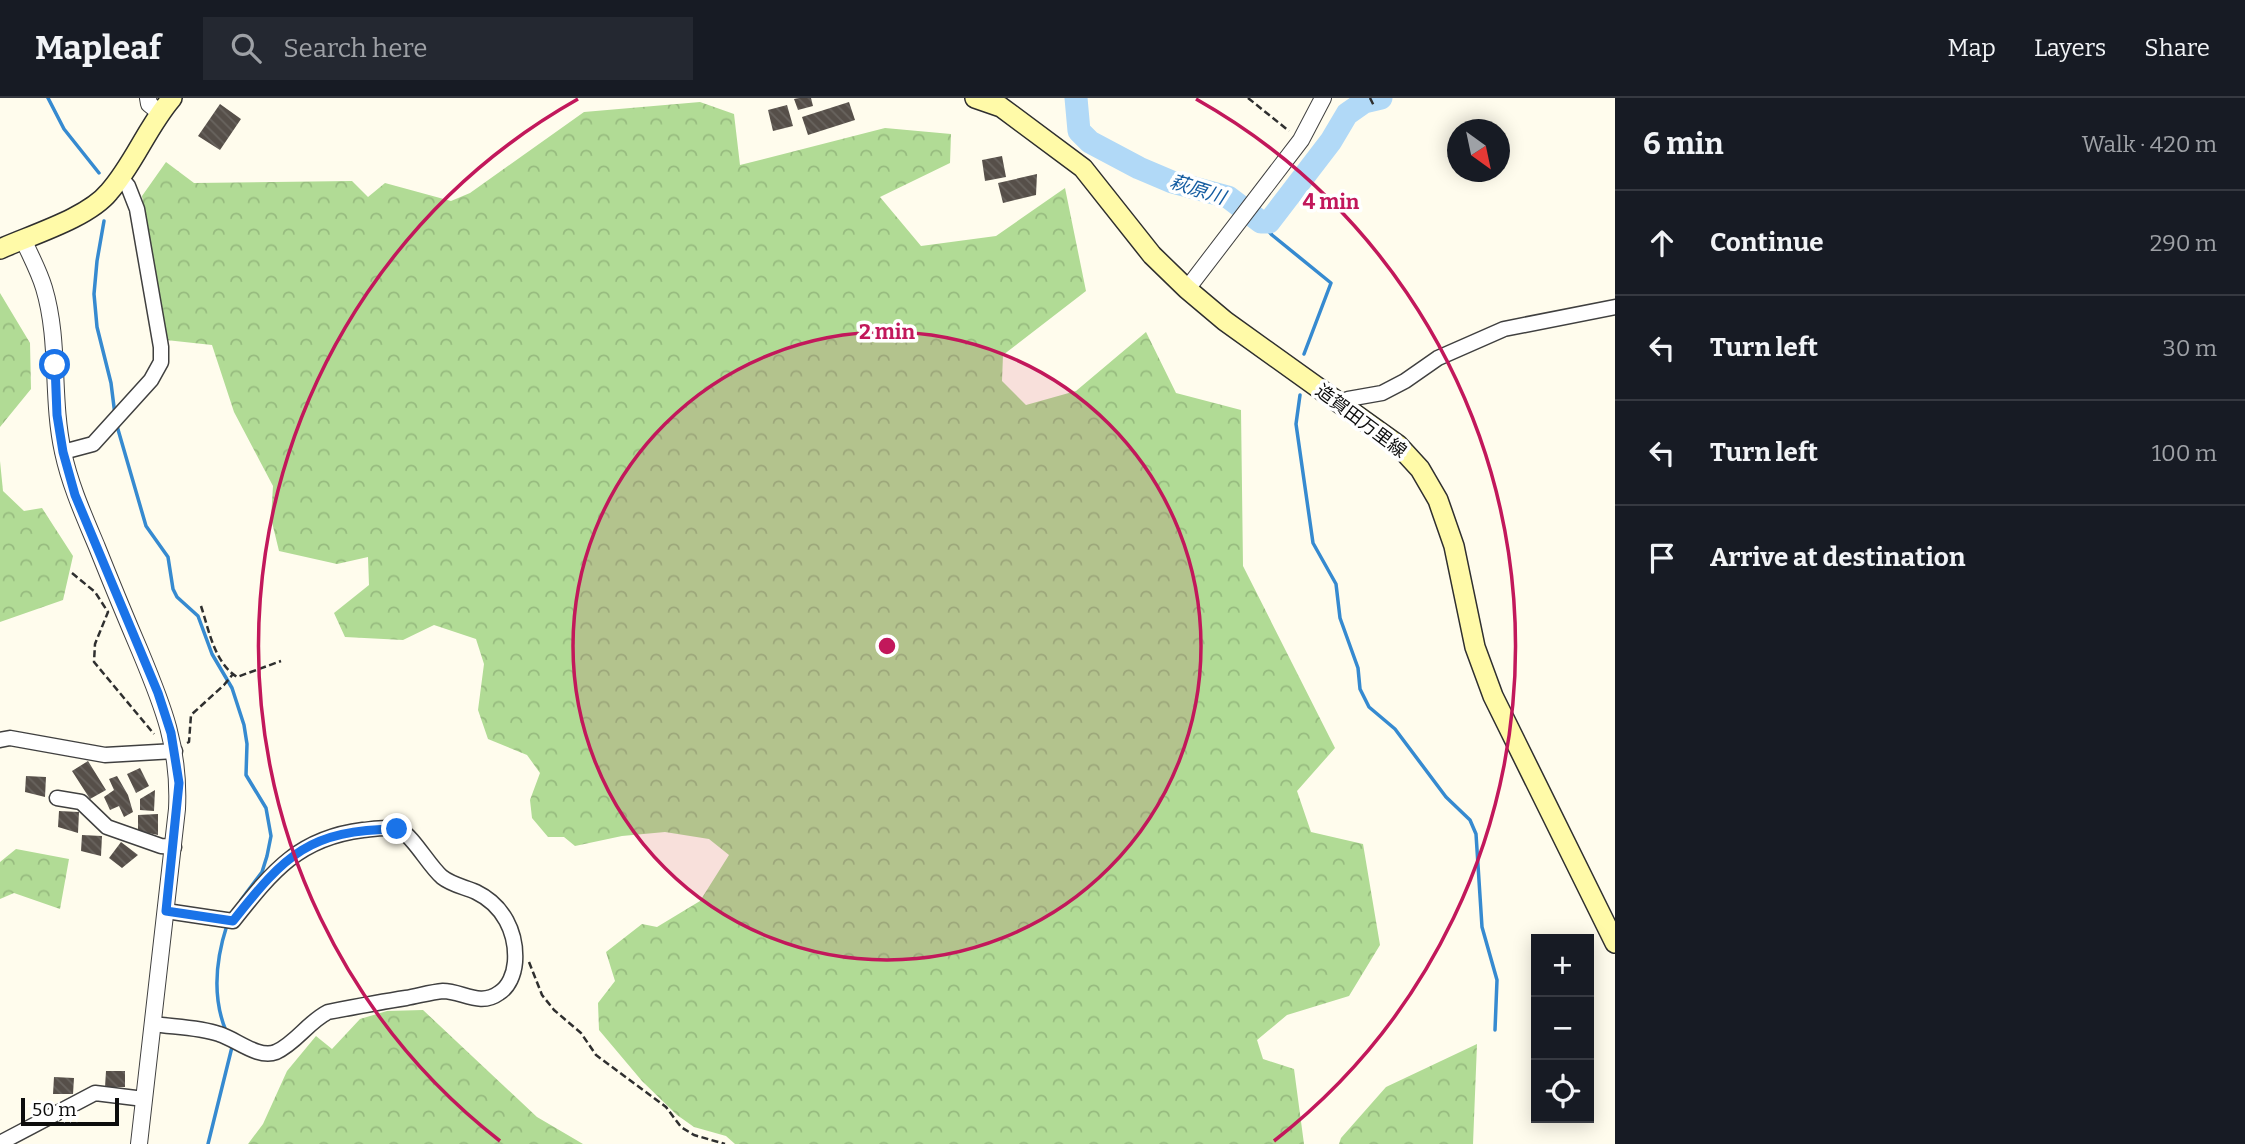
<!DOCTYPE html>
<meta charset="utf-8">
<style>
body{margin:0;font-family:Bitter,"Noto Sans JP",serif;background:#242831;color:#f1f3f6}
.controls{position:absolute;right:21px;bottom:21px;display:grid;overflow:hidden;border-radius:0px;box-shadow:0 4px 18px #0003}
.controls button{width:63px;height:63px;display:grid;place-items:center;padding:0;border:0;border-bottom:2px solid #363941;background:#171b24;color:#f1f3f6;font:35px sans-serif}
.compass{position:absolute;left:1447px;top:21px;width:63px;height:63px;border-radius:50%;background:#171b24;box-shadow:0 4px 18px #0003;rotate:147deg}
.scale{position:absolute;left:21px;bottom:18px;width:98px;box-sizing:border-box;padding-left:7px;border:4px solid #0d0d0d;border-top:0;font-size:19px;line-height:24px;white-space:nowrap;color:#0d0d0d;-webkit-text-stroke:5px #fff;paint-order:stroke}
.stop{position:absolute;width:21px;height:21px;margin:-16px;border:5px solid #1a73e8;border-radius:50%;background:#fff}
.stop.end{background:#1a73e8;border-color:#fff;box-shadow:0 2px 7px #0008}
.list{margin:0;padding:0;list-style:none}
h2{display:flex;justify-content:space-between;align-items:center;height:91px;margin:0;padding:0 28px;font-size:30px}
h2 small{font-size:23px;font-weight:400;color:#9ea1a6}
.list li{display:grid;grid-template-columns:46px 1fr auto;gap:21px;align-items:center;box-sizing:border-box;height:105px;padding:0 28px;border-top:2px solid #363941}
.list b{display:block;font-size:26px;white-space:nowrap}
.list em{font-size:23px;font-style:normal;color:#9ea1a6}
.icon{flex:none;width:38px;height:38px;fill:none;stroke:currentColor;stroke-width:2;stroke-linecap:round;stroke-linejoin:round}
.map{position:relative;flex:none;width:1615px;height:1046px;overflow:hidden}
header{display:flex;align-items:center;gap:42px;box-sizing:border-box;height:98px;padding:0 35px;background:#171b24;border-bottom:2px solid #363941}
header strong{font-size:33px}
nav{display:flex;gap:38px;margin-inline-start:auto;font-size:24px}
.search{width:490px;height:63px;background:#242831;display:flex;align-items:center;gap:18px;box-sizing:border-box;padding:0 24px;border-radius:0px;color:#9ea1a6;font-size:26px}
main{display:flex}
aside{flex:1;background:#171b24}
.map>svg:first-child{display:block}
.forest{fill:url(#forest-crowns)}
.lines{fill:none;stroke-linecap:round;stroke-linejoin:round}
.stream{stroke:#368ad0;stroke-width:3.5}
.river{stroke:#b1d9f7;stroke-width:23}
.building{fill:url(#building-back-hatch)}
.minor-casing{stroke:#404040;stroke-width:17}
.tertiary-casing{stroke:#404040;stroke-width:18}
.secondary-casing{stroke:#2f2f2f;stroke-width:22}
.path{stroke:#2f2f2f;stroke-width:2.5;stroke-dasharray:7 3.5;stroke-linecap:butt}
.minor{stroke:#fff;stroke-width:14}
.tertiary{stroke:#fff;stroke-width:16}
.secondary{stroke:#fffaa8;stroke-width:19}
.route{stroke:#1a73e8;stroke-width:9}
.ring{fill:none;stroke:#c2185b;stroke-width:3.5}
.labels{text-anchor:middle;stroke-width:7;stroke-linejoin:round;paint-order:stroke}
.street-label{font-size:18px;fill:#0d0d0d;stroke:#fff}
.water-label{font-size:19px;font-style:italic;fill:#145ca1;stroke:#fff}
.centre{fill:#c2185b;stroke:#fff;stroke-width:3.5}
.ring-label{font-size:21px;text-anchor:middle;font-weight:bold;fill:#c2185b;stroke:#fff;stroke-width:7;stroke-linejoin:round;paint-order:stroke}
</style>
<header>
<strong>Mapleaf</strong>
<div class="search"><svg class="icon" aria-label="search" viewBox="0 0 24 24"><circle cx="10" cy="10" r="6"/><path d="M15 15l6 6"/></svg>Search here</div>
<nav><a>Map</a><a>Layers</a><a>Share</a></nav>
</header>
<main>
<div class="map">
<svg width="1615" height="1046" viewBox="0 0 1615 1046">
<defs>
<pattern id="forest-crowns" width="20" height="18" patternUnits="userSpaceOnUse" patternTransform="scale(1.75)"><rect width="20" height="18" fill="#b1db95"/><path d="M2 6a3 3 0 1 1 6 0M12 15a3 3 0 1 1 6 0" fill="none" stroke="#97bb7f"/></pattern>
<pattern id="building-back-hatch" width="6" height="6" patternUnits="userSpaceOnUse" patternTransform="scale(1.75)"><rect width="6" height="6" fill="#564f49"/><path d="M-1 5l2 2M0 0l6 6M5-1l2 2" fill="none" stroke="#69645f"/></pattern>
</defs>
<rect width="100%" height="100%" fill="#fffced"/>
<path class="forest" d="M700,4L734,16L740,67L885,30L951,36L950,65L880,99L921,148L996,138L1065,90L1086,193L1003,257L1002,283L1026,307L1076,293L1146,234L1176,295L1241,312L1243,468L1335,650L1297,693L1311,734L1363,746L1380,847L1349,898L1287,917L1257,942L1263,961L1294,971L1304,1046H735L726,1038L694,1029L677,1017L642,983L599,932L598,905L615,883L606,854L642,826L657,829L700,803L729,757L709,741L665,734L622,738L575,748L564,739H548L532,720L530,702L540,675L527,657L488,641L478,612L484,566L476,541L434,527L403,542L345,539L334,515L369,487L368,459L337,466L279,453L271,420L273,388L234,314L212,247L166,242L142,98L166,64L194,85L352,83L368,99L385,85L451,103L470,95L584,14Z
M0,195L30,245L31,291L0,329Z
M0,363L3,393L24,413L42,410L73,458L63,502L0,524Z
M16,751L69,761L60,811L14,795L0,801V764Z
M423,912L537,1019L583,1046H248L263,1026L287,973L316,938L332,951L360,921L387,913Z
M1477,946L1473,1046H1339L1341,1040L1386,989Z"/>
<g class="lines">
<path class="stream" d="M48,0L64,31L99,75
M104,123L97,163L94,196L97,229L111,285L115,317
M1261,124L1272,137L1331,185L1304,256
M1300,297L1296,326L1313,445L1336,486L1340,520L1358,570L1360,591L1369,609L1395,631L1446,699L1470,722L1476,736L1482,829L1497,882L1495,932
M117,328L146,428L168,459L173,491L177,499L198,518L212,556L232,590L244,627L247,646L246,677L266,710L271,738L267,758L262,774L241,802
M226,933C212,899 216,861 227,827
M208,1046L232,949L231,946"/>
<path class="river" d="M1076,0L1079,33L1090,44L1139,70L1172,84L1228,99L1261,124H1269L1331,43L1347,16L1364,4L1381,0"/>
</g>
<path class="building" d="M799,0H811L813,8L798,12L794,1Z
M849,4L855,22L808,37L802,19Z
M220,6L241,21L220,52L198,38Z
M787,7L793,28L773,33L768,12Z
M1002,58L1006,79L985,83L982,62Z
M1037,76L1036,97L1003,105L998,85Z
M88,663L106,692L90,701L72,673Z
M140,670L149,688L136,695L127,676Z
M26,678L46,679L45,699L25,694Z
M117,678L128,697L133,714L124,719L119,708L110,712L104,699L114,692L109,681Z
M155,692L154,713L140,712V701Z
M59,713L79,714L78,735L58,729Z
M158,716V737L138,733V717Z
M82,737L102,738L101,758L81,753Z
M121,744L138,757L122,770L109,760Z
M106,973H125V989H105Z
M54,979L74,980L73,996H53Z"/>
<g class="lines">
<defs>
<path id="minor" d="M1342,307L1348,301L1382,295L1405,283L1438,260L1504,231L1615,209
M63,354L93,346L151,282L161,264V249L137,111L128,88L120,78
M0,642L10,640L105,657L175,653
M57,700L81,704L107,729L161,748L174,749
M153,926C174,929 199,929 219,936C236,941 258,961 276,954C296,945 308,924 328,914C354,909 380,904 406,900C418,898 431,894 443,893C462,893 480,909 499,895C509,889 514,876 515,864C517,834 503,807 476,794C465,789 452,787 442,779C429,768 413,738 400,732C391,728 374,731 363,732C298,740 272,774 233,823L166,813
M0,1045L95,995L144,1001"/>
<path id="tertiary" d="M148,0L149,6L159,14
M23,141C30,157 39,173 44,190C60,243 51,300 63,354C70,387 84,418 97,449C111,484 125,518 140,553C163,608 180,650 177,711L139,1046
M1187,191L1301,42L1323,0"/>
<path id="secondary" d="M975,0L1001,9L1083,70L1152,157L1187,191L1225,223L1398,347L1420,371L1438,402L1454,448L1475,549L1493,598L1615,845
M0,151C31,137 88,120 109,94C134,66 147,29 172,0"/>
</defs>
<use href="#minor" class="minor-casing"/>
<use href="#tertiary" class="tertiary-casing"/>
<use href="#secondary" class="secondary-casing"/>
<path class="path" d="M1248,0L1289,33
M1370,0L1374,8
M72,475L95,494L108,514L95,546L94,564L154,636
M201,508C209,532 214,564 237,579L281,563
M187,645L189,644L191,617L224,587L233,576
M529,864L542,897L554,912L581,935L596,957L666,1009L681,1029L694,1037L725,1046"/>
<use href="#minor" class="minor"/>
<use href="#tertiary" class="tertiary"/>
<use href="#secondary" class="secondary"/>
</g>
<g class="lines">
<path class="route" d="M55,267L57,317L63,354L75,397L158,595L171,635L179,685L166,813L233,823C286,756 309,732 397,731"/>
</g>
<circle cx="887" cy="548" r="314" fill="#c2185b" fill-opacity=".12"/>
<g class="ring">
<circle cx="887" cy="548" r="314"/>
<path d="M500 1043A628 628 0 0 1 578 1M1196 1A628 628 0 0 1 1274 1043"/>
</g>
<g class="labels">
<g class="street-label">
<text transform="translate(1361 323) rotate(37)" y="6">造賀田万里線</text>
</g>
<g class="water-label">
<text transform="translate(1198 91) rotate(18)" y="7">萩原川</text>
</g>
</g>
<circle cx="887" cy="548" r="10" class="centre"/>
<g class="ring-label">
<text x="1331" y="111">4 min</text>
<text x="887" y="241">2 min</text>
</g>
</svg>
<div class="controls">
<button>+</button>
<button>−</button>
<button><svg class="icon" aria-label="locate" viewBox="0 0 24 24"><circle cx="12" cy="12" r="6"/><path d="M12 2v4M12 18v4M2 12h4M18 12h4"/></svg></button>
</div>
<svg class="compass" viewBox="-18 -18 36 36"><path d="M0-13l5 13h-10z" fill="#e53935"/><path d="M0 13l5-13h-10z" fill="#9ea1a6"/></svg>
<div class="scale">50 m</div>
<div class="stop" style="left:55px;top:267px"></div>
<div class="stop end" style="left:397px;top:731px"></div>
</div>
<aside>
<h2>6 min<small>Walk · 420 m</small></h2>
<ul class="list">
<li><svg class="icon" aria-label="ahead" viewBox="0 0 24 24"><path d="M12 20V5M6 11l6-6 6 6"/></svg><div><b>Continue</b></div><em>290 m</em></li>
<li><svg class="icon" aria-label="left" viewBox="0 0 24 24"><path d="M17 20v-9H6M10 6l-5 5 5 5"/></svg><div><b>Turn left</b></div><em>30 m</em></li>
<li><svg class="icon" aria-label="left" viewBox="0 0 24 24"><path d="M17 20v-9H6M10 6l-5 5 5 5"/></svg><div><b>Turn left</b></div><em>100 m</em></li>
<li><svg class="icon" aria-label="arrive" viewBox="0 0 24 24"><path d="M6 21V4h12l-3 4 3 4H6"/></svg><div><b>Arrive at destination</b></div></li>
</ul>
</aside>
</main>
